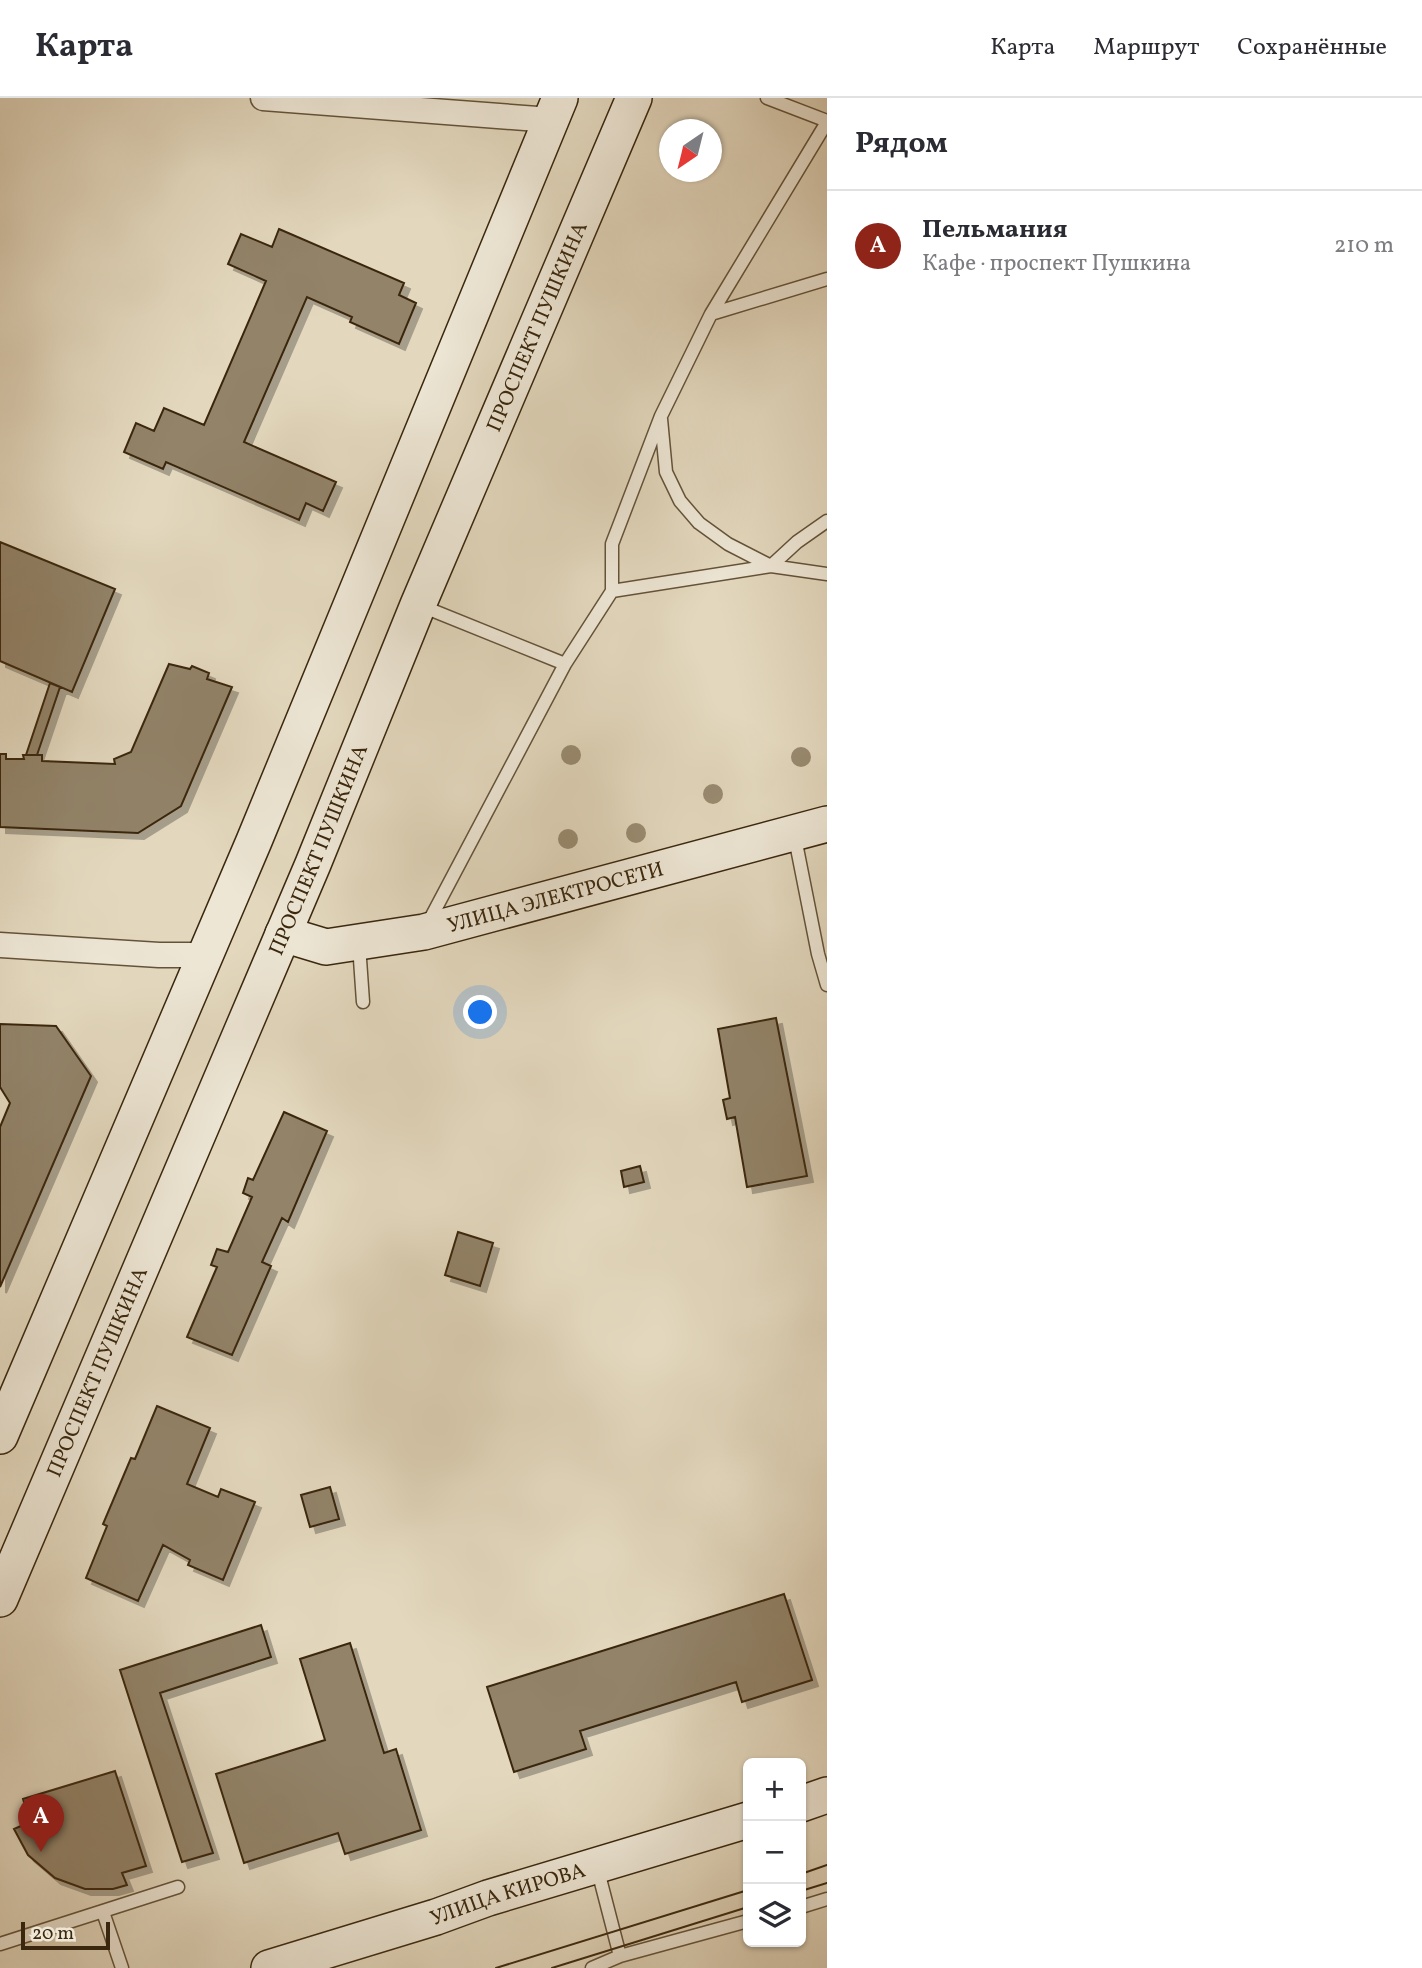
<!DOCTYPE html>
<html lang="ru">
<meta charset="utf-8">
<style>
body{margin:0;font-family:Vollkorn,serif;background:#f2f2f3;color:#2b2b33}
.controls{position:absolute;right:21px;bottom:21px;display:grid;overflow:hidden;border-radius:10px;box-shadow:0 2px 5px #0004}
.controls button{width:63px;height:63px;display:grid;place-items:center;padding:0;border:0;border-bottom:2px solid #e1e1e2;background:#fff;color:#2b2b33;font:35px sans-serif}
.compass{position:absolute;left:659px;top:21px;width:63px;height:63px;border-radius:50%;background:#fff;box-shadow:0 2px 5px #0004;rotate:215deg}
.scale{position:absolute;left:21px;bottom:18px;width:89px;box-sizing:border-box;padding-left:7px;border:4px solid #3a270d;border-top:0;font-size:19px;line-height:24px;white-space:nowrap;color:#3a270d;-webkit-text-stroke:5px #ede6d5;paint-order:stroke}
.you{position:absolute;left:481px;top:915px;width:24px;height:24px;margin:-18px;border:5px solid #fff;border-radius:50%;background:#1a73e8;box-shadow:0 0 0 10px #1a73e833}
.badge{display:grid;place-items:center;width:46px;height:46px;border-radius:50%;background:#8f2418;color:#fff;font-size:23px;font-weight:700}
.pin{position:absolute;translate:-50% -58px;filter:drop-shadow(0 2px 4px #0008)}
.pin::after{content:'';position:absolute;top:37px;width:24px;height:21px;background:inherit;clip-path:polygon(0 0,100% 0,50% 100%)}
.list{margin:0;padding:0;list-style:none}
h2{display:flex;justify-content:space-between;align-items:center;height:91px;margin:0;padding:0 28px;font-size:30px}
h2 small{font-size:23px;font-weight:400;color:#7c7c81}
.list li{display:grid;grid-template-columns:46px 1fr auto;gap:21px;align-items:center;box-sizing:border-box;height:112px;padding:0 28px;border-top:2px solid #e1e1e2}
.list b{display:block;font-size:26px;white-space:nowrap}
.list p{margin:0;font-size:23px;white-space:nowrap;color:#7c7c81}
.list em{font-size:23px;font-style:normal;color:#7c7c81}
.icon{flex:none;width:38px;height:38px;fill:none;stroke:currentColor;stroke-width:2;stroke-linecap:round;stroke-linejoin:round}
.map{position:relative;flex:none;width:827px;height:1870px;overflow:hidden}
header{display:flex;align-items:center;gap:42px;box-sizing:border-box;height:98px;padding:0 35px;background:#fff;border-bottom:2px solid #e1e1e2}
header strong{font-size:33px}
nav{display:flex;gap:38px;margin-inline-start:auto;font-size:24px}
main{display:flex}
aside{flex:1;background:#fff}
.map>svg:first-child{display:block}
.building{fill:#928369;stroke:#3a270d;stroke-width:2;filter:url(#shadow)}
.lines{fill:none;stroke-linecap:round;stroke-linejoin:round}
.lane-casing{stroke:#645339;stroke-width:15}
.street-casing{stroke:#645339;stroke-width:27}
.secondary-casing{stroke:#3a270d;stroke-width:38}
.lane{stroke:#ede6d5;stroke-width:12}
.street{stroke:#ede6d5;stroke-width:24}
.secondary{stroke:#ede6d5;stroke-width:35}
.tram{stroke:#3a270d;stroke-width:2}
.tree{fill:#998b71}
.labels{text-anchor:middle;stroke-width:7;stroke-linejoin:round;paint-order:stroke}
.street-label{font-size:21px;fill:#3a270d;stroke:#ede6d5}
</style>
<header>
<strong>Карта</strong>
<nav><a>Карта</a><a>Маршрут</a><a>Сохранённые</a></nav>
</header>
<main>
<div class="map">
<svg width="827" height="1870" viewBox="0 0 827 1870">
<defs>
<filter id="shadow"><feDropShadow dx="6" dy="6" stdDeviation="0" flood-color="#0004"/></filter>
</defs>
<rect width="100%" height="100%" fill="#e3d8be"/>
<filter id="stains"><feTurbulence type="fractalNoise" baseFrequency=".00286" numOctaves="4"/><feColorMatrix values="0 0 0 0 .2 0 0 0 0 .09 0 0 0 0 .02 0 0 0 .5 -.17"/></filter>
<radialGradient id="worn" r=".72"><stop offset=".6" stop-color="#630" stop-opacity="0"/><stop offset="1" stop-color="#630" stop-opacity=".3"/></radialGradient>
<path class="building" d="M279,131L404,185L399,197L416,205L399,246L350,224L352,219L307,199L244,344L336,384L323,413L306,405L299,422L166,364L163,371L124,354L136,325L154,333L164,310L204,327L266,183L228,166L241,136L272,149Z
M0,444L115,491L72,594L0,563Z
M169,566L190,571L192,568L209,575L207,581L232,589L181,708L138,735L0,729V656H6V661H24L23,657H42V663L115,666L114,661L131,654Z
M50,585L60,589L37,657H26Z
M776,920L807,1078L747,1089L735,1019L727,1021L723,1002L730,1000L718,931Z
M0,926L56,928L91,978L0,1189V1029L10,1005L0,989Z
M284,1014L327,1033L288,1124L282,1120L262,1164L271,1168L232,1257L187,1239L217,1169L211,1167L217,1151L228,1154L252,1099L243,1095L248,1080L253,1082Z
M640,1068L644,1084L624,1089L621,1073Z
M458,1134L493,1145L480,1188L445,1177Z
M157,1308L210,1330L187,1386L218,1399L221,1391L255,1404L223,1482L188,1467L190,1462L163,1447L138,1503L86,1480L107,1428L103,1426L131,1360L135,1361Z
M330,1389L339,1421L310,1429L301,1397Z
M784,1496L812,1582L742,1604L736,1584L580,1633L586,1651L514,1674L487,1589Z
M261,1527L271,1559L160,1595L213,1755L182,1764L120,1572Z
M350,1545L384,1655L396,1651L421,1732L345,1756L338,1735L244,1765L216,1676L325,1642L300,1561Z
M115,1673L146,1768L122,1775L127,1787L113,1791H85L55,1780L28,1757L14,1731L30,1724L23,1701Z"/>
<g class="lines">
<defs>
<path id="lane" d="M767,0L827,23
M711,216L827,181
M661,321L666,374L680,403L699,425L728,446L771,468L827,476
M612,493L771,468L797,444L827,423
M419,507L565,566
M794,735L818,856L827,887
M427,827L565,566L612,493V446L661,318L711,216L827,24
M359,847L363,904
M801,1809L827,1801
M103,1814L122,1870
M0,1846L178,1789
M620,1858L748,1823
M592,1870L620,1858L597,1769"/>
<path id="street" d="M263,0L551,22
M0,847L159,857H203"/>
<g id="secondary">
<path id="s1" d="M283,836L326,849L424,834L827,726"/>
<path d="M0,1338L254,743L560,0"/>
<path id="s2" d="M0,1501L313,766L418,507L634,0"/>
<path d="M801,1706L827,1697"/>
<path id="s3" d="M269,1870L436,1819L488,1800L748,1722"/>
</g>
</defs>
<use href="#lane" class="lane-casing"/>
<use href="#street" class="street-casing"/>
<use href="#secondary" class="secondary-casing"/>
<use href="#lane" class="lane"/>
<use href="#street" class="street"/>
<use href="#secondary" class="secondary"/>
<path class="tram" d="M801,1776L827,1767
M801,1793L827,1785
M496,1870L748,1792
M552,1870L748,1809"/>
</g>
<g class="tree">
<circle cx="571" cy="657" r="10"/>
<circle cx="801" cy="659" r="10"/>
<circle cx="713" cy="696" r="10"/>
<circle cx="636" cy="735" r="10"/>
<circle cx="568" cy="741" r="10"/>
</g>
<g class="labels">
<g class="street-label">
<text dy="7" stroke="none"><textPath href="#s2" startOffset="1381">ПРОСПЕКТ ПУШКИНА</textPath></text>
<text dy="7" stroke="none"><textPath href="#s2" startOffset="814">ПРОСПЕКТ ПУШКИНА</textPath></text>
<text dy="7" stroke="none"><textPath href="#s1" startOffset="280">УЛИЦА ЭЛЕКТРОСЕТИ</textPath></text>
<text dy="7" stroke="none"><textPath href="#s2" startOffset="247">ПРОСПЕКТ ПУШКИНА</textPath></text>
<text dy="7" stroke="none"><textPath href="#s3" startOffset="250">УЛИЦА КИРОВА</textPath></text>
</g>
</g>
<rect width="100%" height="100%" filter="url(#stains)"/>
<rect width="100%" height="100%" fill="url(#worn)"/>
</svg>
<div class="controls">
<button>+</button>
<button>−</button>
<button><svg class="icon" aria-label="layers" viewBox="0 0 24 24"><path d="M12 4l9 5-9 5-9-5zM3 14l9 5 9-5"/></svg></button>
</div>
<svg class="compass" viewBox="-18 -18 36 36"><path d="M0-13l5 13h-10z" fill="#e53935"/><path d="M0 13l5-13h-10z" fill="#7c7c81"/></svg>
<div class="scale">20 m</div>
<div class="you"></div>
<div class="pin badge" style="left:41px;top:1754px">A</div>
</div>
<aside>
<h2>Рядом<small></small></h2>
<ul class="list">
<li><span class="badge">A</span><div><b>Пельмания</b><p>Кафе · проспект Пушкина</p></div><em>210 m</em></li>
</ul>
</aside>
</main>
